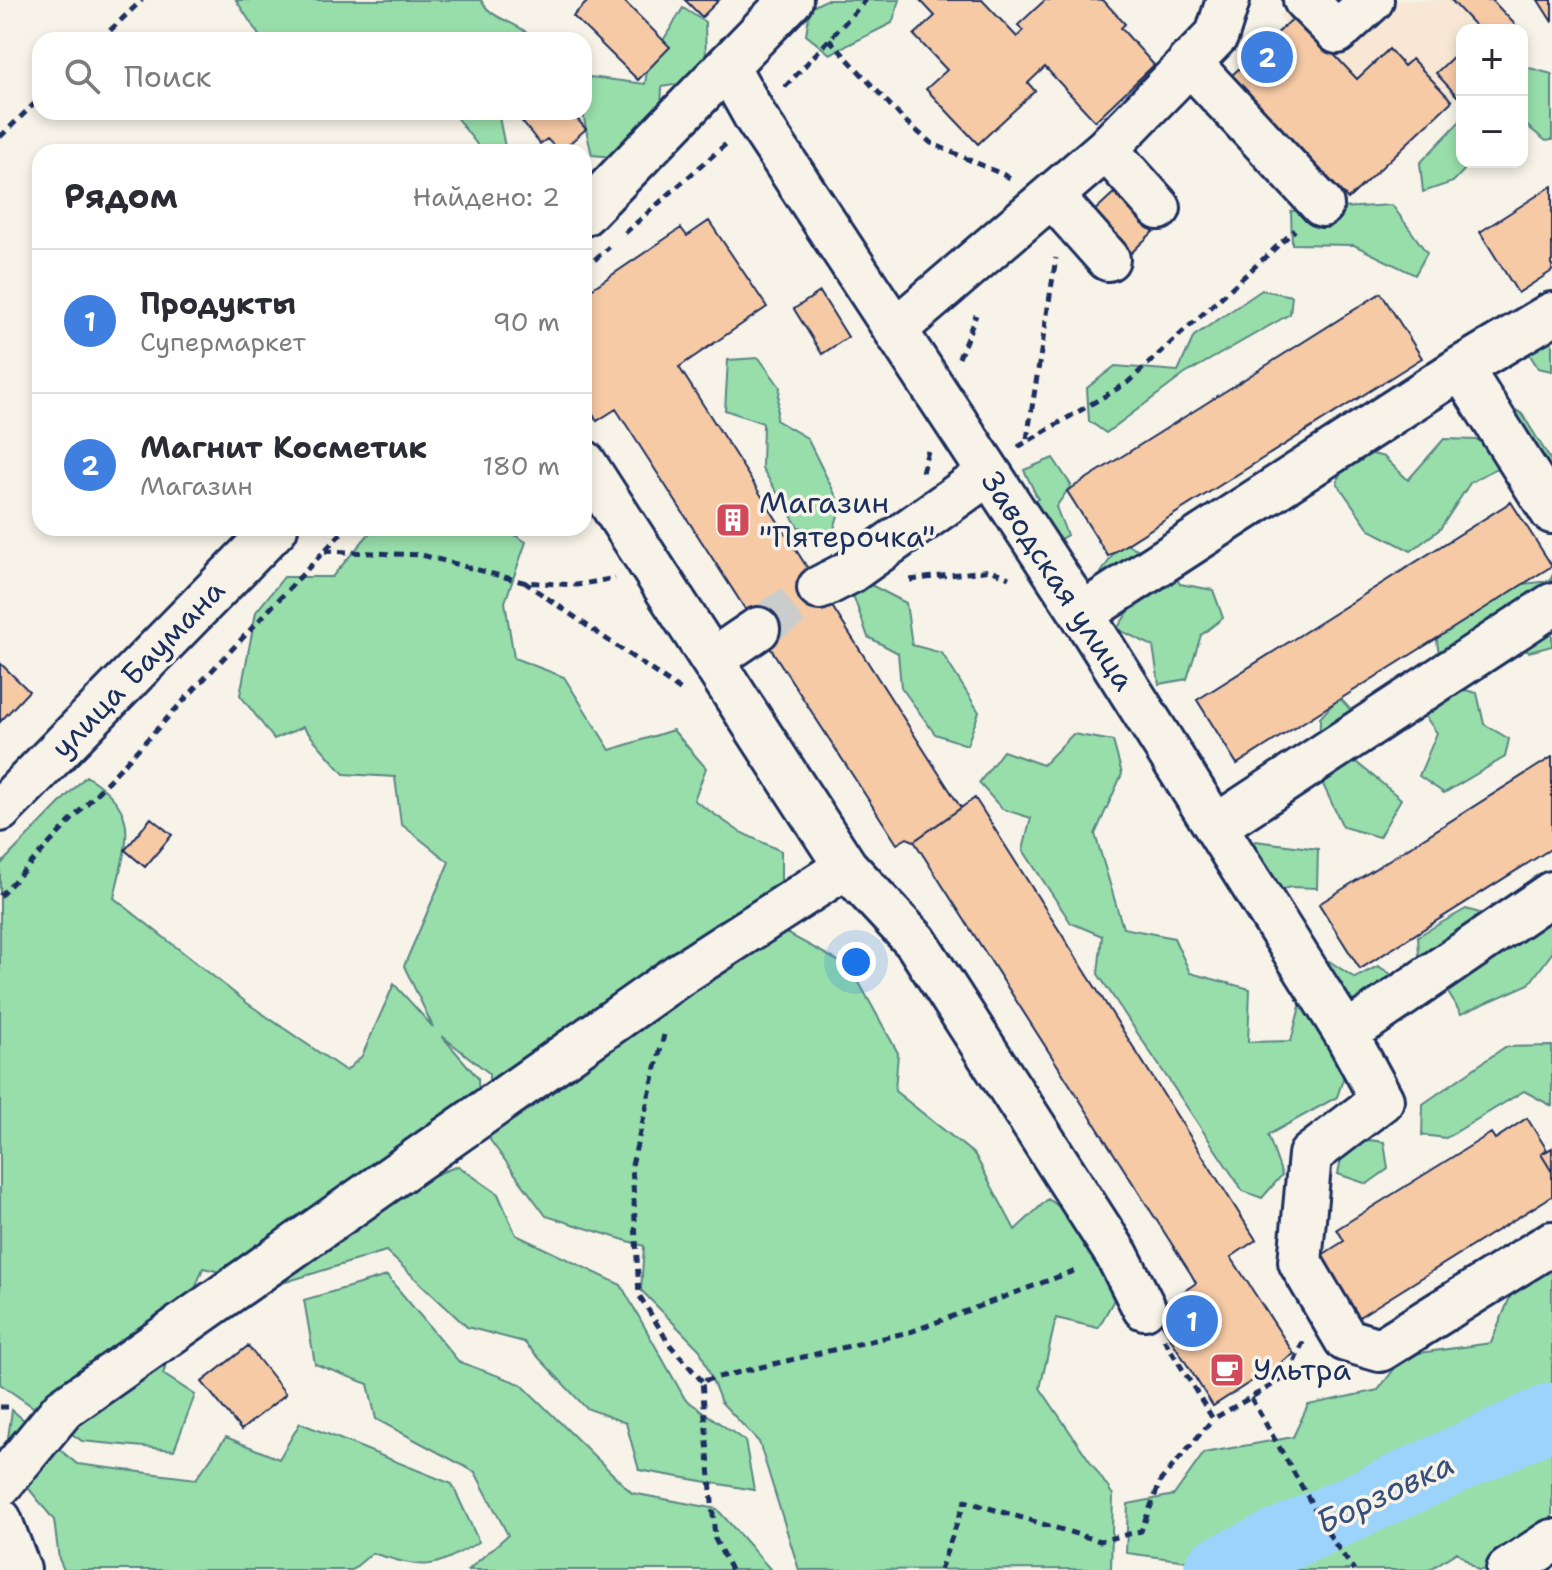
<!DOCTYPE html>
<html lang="ru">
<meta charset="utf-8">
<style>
body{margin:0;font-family:"Shantell Sans",sans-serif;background:#f7f7f7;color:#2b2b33}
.controls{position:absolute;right:24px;top:24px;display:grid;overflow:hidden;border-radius:16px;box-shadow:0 4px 12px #0003}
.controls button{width:72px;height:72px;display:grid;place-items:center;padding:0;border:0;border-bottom:2px solid #e1e1e2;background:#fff;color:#2b2b33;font:40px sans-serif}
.you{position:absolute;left:856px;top:962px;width:28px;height:28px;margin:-20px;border:6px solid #fff;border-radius:50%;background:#1a73e8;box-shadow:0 0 0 12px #1a73e833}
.badge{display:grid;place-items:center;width:52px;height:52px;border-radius:50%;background:#d1495b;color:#fff;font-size:26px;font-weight:700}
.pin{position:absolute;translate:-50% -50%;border:4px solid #fff;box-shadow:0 2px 8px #0006}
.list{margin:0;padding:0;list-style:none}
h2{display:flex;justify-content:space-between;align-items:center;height:104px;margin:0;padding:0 32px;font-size:34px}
h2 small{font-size:26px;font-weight:400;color:#7c7c81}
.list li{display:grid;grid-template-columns:52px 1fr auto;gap:24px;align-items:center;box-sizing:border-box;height:144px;padding:0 32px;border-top:2px solid #e1e1e2}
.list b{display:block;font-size:30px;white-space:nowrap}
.list p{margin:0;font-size:26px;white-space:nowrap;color:#7c7c81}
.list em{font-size:26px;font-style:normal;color:#7c7c81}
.icon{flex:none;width:44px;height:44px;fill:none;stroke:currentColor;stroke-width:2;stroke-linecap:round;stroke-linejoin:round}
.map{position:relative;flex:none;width:1552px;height:1570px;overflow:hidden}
.search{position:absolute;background:#fff;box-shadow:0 4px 12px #0003;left:32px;top:32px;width:560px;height:88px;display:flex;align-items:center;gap:20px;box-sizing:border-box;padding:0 28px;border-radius:24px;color:#7c7c81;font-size:30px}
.panel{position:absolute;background:#fff;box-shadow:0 4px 12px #0003;left:32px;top:144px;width:560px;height:392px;border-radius:24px}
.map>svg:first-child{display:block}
.built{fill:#f7e7d4}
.green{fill:#98deab;stroke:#5a8684;stroke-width:2}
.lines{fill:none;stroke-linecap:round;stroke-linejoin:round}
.river{stroke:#9cd3fb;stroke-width:66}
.building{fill:#f6caa5;stroke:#1b2f5e;stroke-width:2}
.minor-tunnel{stroke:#cbcccc;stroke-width:42;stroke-dasharray:42 21;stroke-linecap:butt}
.minor-casing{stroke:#1b2f5e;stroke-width:48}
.path{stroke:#1b2f5e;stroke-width:5;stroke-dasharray:8 6;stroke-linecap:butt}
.minor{stroke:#f7f3e8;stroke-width:42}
.labels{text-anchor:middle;stroke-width:7;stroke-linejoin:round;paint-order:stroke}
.poi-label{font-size:30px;fill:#1b2f5e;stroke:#f7f3e8;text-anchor:start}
.street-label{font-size:30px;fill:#1b2f5e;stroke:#f7f3e8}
.water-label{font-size:32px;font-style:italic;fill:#35507d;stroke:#f7f3e8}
</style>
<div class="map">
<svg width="1552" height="1570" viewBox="0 0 1552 1570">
<rect width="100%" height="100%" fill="#f7f3e8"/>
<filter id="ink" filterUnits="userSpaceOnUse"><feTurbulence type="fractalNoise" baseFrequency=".0125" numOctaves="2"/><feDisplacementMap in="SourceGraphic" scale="16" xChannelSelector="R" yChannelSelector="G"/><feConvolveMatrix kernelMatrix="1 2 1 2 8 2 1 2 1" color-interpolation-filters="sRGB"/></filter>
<g filter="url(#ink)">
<path class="built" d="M1295,0H1492L1520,30H1462V92L1348,199L1232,75L1286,25L1279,16Z"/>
<path class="green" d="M236,0H481C491,21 520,21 534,40H262Z
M826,0H900L892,23L830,54L806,35L810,8Z
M683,8L705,22L706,62L684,83L662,87L661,110L613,157L592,155C587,132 575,98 590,77L645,84L648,65Z
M1522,66L1552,74V140L1546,141L1522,122Z
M452,112H498L506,152H483Z
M1462,119V162H1472L1453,182L1423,192L1420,163Z
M1392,205L1427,253L1415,275L1354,245L1292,244L1291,211Z
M1262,290L1292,296L1290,314L1185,374L1106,433L1089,421L1087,388L1115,366L1178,371L1194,336Z
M1552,309V371L1538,368L1522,342Z
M759,358L780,387L776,420L807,438L841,506L833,532L798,527L762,468L763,423L725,410L728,360Z
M1465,376L1522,414L1552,462V518L1507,462L1470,483L1440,529L1411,551L1370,530L1337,483L1348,448L1384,457L1408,480L1444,439L1479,440L1455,388Z
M1053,458L1071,485L1056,507L1067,535L1034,555L999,528L1004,510L1038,499L1024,470Z
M374,528H503L526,542L505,602L514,658L564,677L610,750L673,730L706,768L694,800L740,832L781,851V930L851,968L898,1053L895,1091L975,1155L1015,1230L1048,1199L1086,1224L1119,1291L1098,1328L1056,1318L1040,1388L1113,1495L1111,1569L799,1570L759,1442L721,1402L700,1350L641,1290L644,1246L546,1216L490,1140L489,1073L442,1036L478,1078L479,1107L393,1150L396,1190L458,1166L498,1194L516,1235L621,1285L685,1399L745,1441L754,1490L639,1470L626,1423L586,1408L524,1342L467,1327L386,1251L276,1285L203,1268L163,1374L195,1395L174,1450L82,1441L0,1384V865L86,776C144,812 126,841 114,898L247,1003L346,1071L362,1056L394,984L433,1027L404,966L449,862L401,824L395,777L344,774L303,727L274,739L240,695L256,612L284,577H332Z
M1121,542L1165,561L1180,584L1213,590L1223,618L1201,635L1187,679L1159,684L1153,646L1117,629L1137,598L1101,573Z
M1552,576V646L1529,652L1501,640L1441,666L1436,635L1514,585L1549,581Z
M869,584L906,603L912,645L942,653L979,712L967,745L935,734L901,687L898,653L868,637L853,595Z
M1430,681L1477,693L1484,724L1509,739L1505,757L1444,793L1419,776L1437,733L1417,705Z
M1339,697L1367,728L1356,762L1401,799L1379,837L1343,827L1319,776L1320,718Z
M1073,734L1113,741L1122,774L1095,834L1123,928L1174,938L1190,973L1250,989L1248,1042L1291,1041L1305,987L1329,961L1355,978L1378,966L1405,983L1350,1058L1337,1097L1268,1135L1282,1175L1262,1198L1243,1191L1098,974L1102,936L1071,923L1023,850L1031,818L1002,809L979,783L1003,751L1043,765Z
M1255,841L1318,849L1317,888L1291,887L1249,897L1240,869Z
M1466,909L1500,919L1552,913V953L1529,984L1461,1014L1444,986L1420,975L1418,936Z
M1552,1046V1106L1524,1091L1446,1138L1422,1135L1423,1104L1505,1047Z
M1345,1137L1384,1142L1388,1169L1367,1184L1338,1174Z
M1552,1259V1554L1487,1570H1478L1457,1552L1429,1570H1207L1202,1563L1126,1553L1128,1504L1174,1495L1204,1453L1293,1437L1308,1405L1378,1390L1405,1355L1491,1343L1515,1285Z
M387,1276L459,1362L521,1384L632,1493L717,1509L771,1570H468L508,1535L475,1472L376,1419L368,1384L315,1364L304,1300Z
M12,1410L77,1464L196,1479L226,1437L279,1459L300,1423L452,1484L479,1542C429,1570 429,1570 372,1553L352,1570H64L59,1559L54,1520L5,1459Z"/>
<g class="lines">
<path class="river" d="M1217,1570L1552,1416"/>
</g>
<path class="building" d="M589,0H623L670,47L638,80L573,16Z
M685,0H719L702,17Z
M920,0H982L1017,37L1023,31L1018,25L1045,0H1103L1125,24L1121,28L1154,65L1095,121L1045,67L1028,83L1035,91L978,144L926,89L947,70L914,35L935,16Z
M1451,0H1492L1520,30H1479Z
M1538,0H1552V22Z
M1297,15L1357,79L1389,49L1404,66L1412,59L1452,101L1348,199L1232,75Z
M1457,53L1462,59V91L1457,96L1436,73Z
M527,112H571L586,129L560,152L547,139L540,144L520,119Z
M1552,186V271L1518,293L1480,232Z
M1117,190L1155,230L1130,254L1092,213Z
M709,221L767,307L679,367L961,808L914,841L907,838L897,844L616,409L597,421L584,400V294L681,228L687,236Z
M820,292L848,337L822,354L794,309Z
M1381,293L1422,358L1108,556L1067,491Z
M1511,502L1552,566L1237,764L1197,700Z
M0,663L29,691L0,722Z
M1552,757V848L1360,969L1319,904Z
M975,798L1256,1240L1231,1257L1294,1354L1213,1406L1154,1312L1196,1283L1191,1274L914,841Z
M151,818L172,835L145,867L125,850Z
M1527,1118L1547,1150L1541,1154L1552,1172V1196L1359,1317L1336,1282L1330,1286L1314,1260L1344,1241L1337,1229L1491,1133L1495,1139Z
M1552,1148V1172L1541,1154Z
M248,1346L286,1394L241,1430L202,1382Z"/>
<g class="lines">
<path class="minor-tunnel" d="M758,629L819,588"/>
<defs>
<path id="minor" d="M1305,0L1337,32L1372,0
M1189,62L1322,205
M727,66L756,118L1082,614L1346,1034L1382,1100L1310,1155L1300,1262L1346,1340L1380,1350L1552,1243
M1106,149L1159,208
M1052,196L1108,259
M584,214L791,0
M896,329L1106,149L1217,35L1228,0
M1461,368L1552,512
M584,462L846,867L916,942L1117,1255L1144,1308
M819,588L850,572L988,474
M1082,614L1461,368L1552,314
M714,659L758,629
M0,810L276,528
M1216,826L1552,605
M1346,1034L1552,893
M0,1485L63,1409L679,975L846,867
M0,1520L19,1570
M1508,1570L1552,1541"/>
</defs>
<use href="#minor" class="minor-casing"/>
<path class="path" d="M829,39L904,120L931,143L1013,179
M100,40L142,0
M785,87L866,0
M0,137L40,98
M625,233L726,144
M584,269L609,247
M959,358L976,315
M1027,439L1056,258
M1018,447L1127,383L1295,230
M922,472L928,451
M325,551L422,555L523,582L577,585L615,578
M910,580L991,570L1009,578
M524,582L683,692
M0,896L346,528
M664,1035L632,1165L639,1295L670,1345L702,1381
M1164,1339L1213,1419L1288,1376L1303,1342
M1251,1398L1333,1541L1354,1570
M0,1407H14
M731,1570L715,1539L702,1381L913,1331L1079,1269
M940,1570L965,1501L1100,1541L1141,1531L1161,1480L1213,1419"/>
<use href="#minor" class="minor"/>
</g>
</g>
<defs>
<symbol id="building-square" viewBox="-11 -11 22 22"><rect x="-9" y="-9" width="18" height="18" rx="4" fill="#d1495b" stroke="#f7f3e8"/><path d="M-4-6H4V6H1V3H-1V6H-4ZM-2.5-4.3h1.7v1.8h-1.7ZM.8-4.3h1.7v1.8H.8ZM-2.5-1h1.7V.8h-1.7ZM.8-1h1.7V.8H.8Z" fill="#fff"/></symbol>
<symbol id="cafe-square" viewBox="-11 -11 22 22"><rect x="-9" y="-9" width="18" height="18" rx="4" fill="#d1495b" stroke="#f7f3e8"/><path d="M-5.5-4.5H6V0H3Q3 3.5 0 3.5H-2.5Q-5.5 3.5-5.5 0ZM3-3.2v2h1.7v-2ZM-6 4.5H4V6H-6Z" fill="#fff"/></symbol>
</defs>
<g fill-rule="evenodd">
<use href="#building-square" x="713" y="500" width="40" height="40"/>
<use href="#cafe-square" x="1207" y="1350" width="40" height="40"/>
</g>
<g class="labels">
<g class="poi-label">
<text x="759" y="513">Магазин<tspan x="759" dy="34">"Пятерочка"</tspan></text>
<text x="1253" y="1380">Ультра</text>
</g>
<g class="street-label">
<text transform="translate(1058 581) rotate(57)" y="10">Заводская улица</text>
<text transform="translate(138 669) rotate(-46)" y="10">улица Баумана</text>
</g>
<g class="water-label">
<text transform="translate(1385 1493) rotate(-25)" y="11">Борзовка</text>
</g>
</g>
</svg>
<div class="controls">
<button>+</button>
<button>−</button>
</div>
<div class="you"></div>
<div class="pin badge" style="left:1192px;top:1321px;background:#3f7fe0">1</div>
<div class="pin badge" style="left:1267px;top:57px;background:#3f7fe0">2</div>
<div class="search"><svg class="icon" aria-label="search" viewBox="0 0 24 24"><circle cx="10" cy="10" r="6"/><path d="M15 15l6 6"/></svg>Поиск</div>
<section class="panel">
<h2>Рядом<small>Найдено: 2</small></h2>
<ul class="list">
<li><span class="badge" style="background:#3f7fe0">1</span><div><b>Продукты</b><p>Супермаркет</p></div><em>90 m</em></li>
<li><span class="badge" style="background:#3f7fe0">2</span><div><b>Магнит Косметик</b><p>Магазин</p></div><em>180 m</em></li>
</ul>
</section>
</div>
